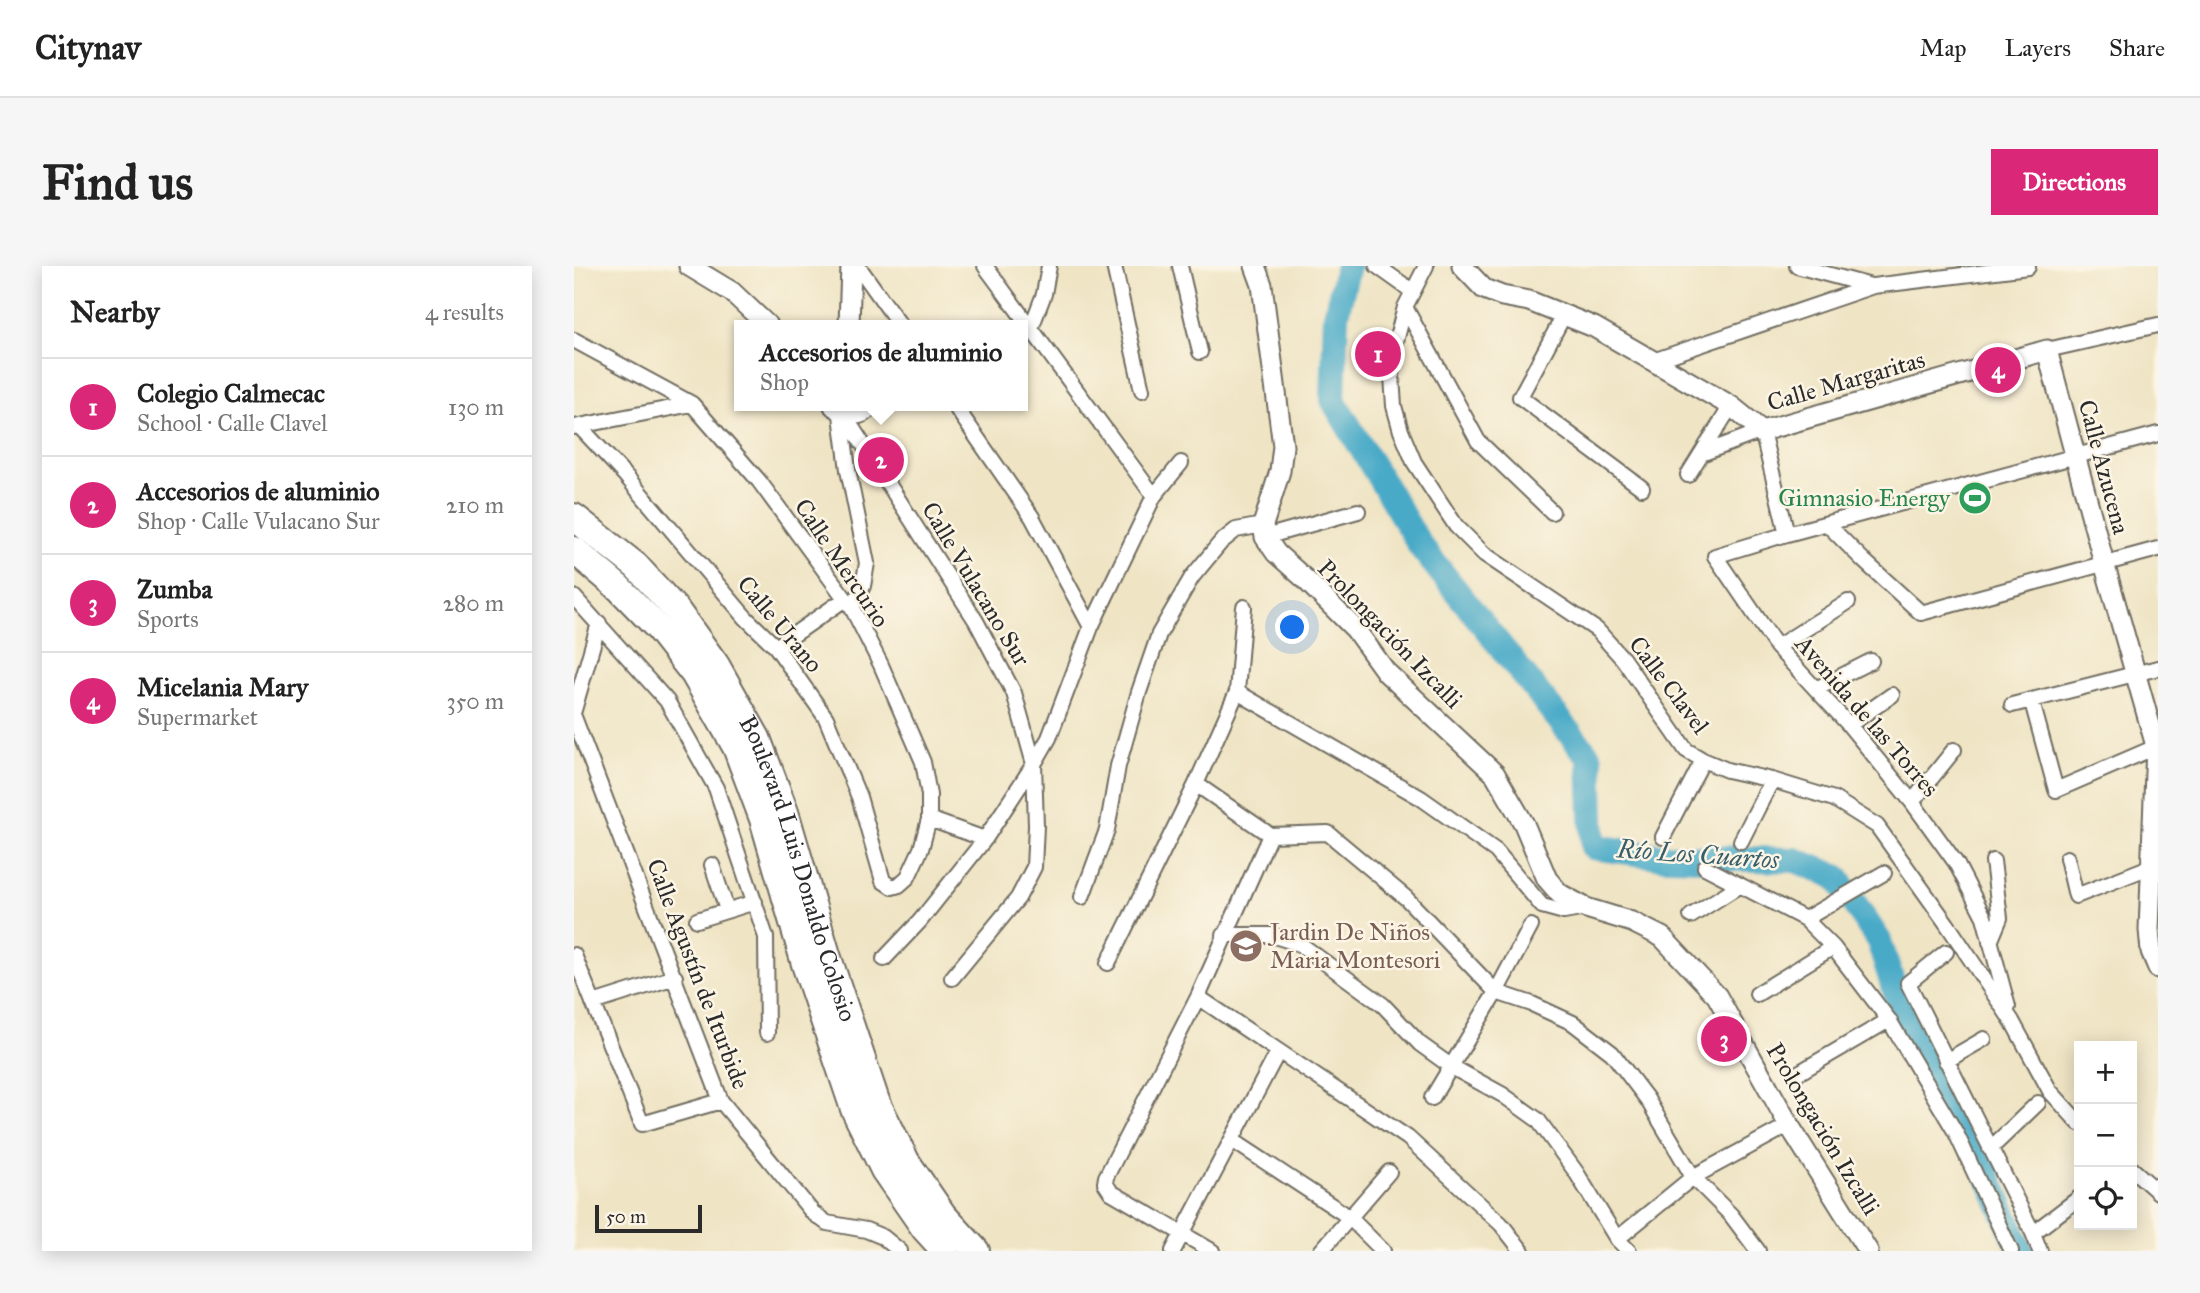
<!DOCTYPE html>
<meta charset="utf-8">
<style>
body{margin:0;font-family:"IM FELL Great Primer",serif;background:#f6f6f6;color:#222}
.controls{position:absolute;right:21px;bottom:21px;display:grid;overflow:hidden;border-radius:0px;box-shadow:0 4px 18px #0003}
.controls button{width:63px;height:63px;display:grid;place-items:center;padding:0;border:0;border-bottom:2px solid #e0e0e0;background:#fff;color:#222;font:35px sans-serif}
.scale{position:absolute;left:21px;bottom:18px;width:107px;box-sizing:border-box;padding-left:7px;border:4px solid #2b2b2b;border-top:0;font-size:19px;line-height:24px;white-space:nowrap;color:#2b2b2b;-webkit-text-stroke:5px #fcf5e5;paint-order:stroke}
.you{position:absolute;left:719px;top:362px;width:24px;height:24px;margin:-18px;border:5px solid #fff;border-radius:50%;background:#1a73e8;box-shadow:0 0 0 10px #1a73e833}
.badge{display:grid;place-items:center;width:46px;height:46px;border-radius:50%;background:#db2777;color:#fff;font-size:23px;font-weight:700}
.pin{position:absolute;translate:-50% -50%;border:4px solid #fff;box-shadow:0 2px 7px #0006}
.popup{position:absolute;left:160px;top:54px;width:294px;height:91px;box-sizing:border-box;display:grid;place-content:center;border-radius:0px;background:#fff;filter:drop-shadow(0 2px 5px #0005);font-size:23px;white-space:nowrap;color:#767676}
.popup b{font-size:26px;color:#222}
.popup::after{content:'';position:absolute;left:50%;top:100%;margin-left:-14px;border:14px solid transparent;border-top-color:#fff}
.list{margin:0;padding:0;list-style:none}
h2{display:flex;justify-content:space-between;align-items:center;height:91px;margin:0;padding:0 28px;font-size:30px}
h2 small{font-size:23px;font-weight:400;color:#767676}
.list li{display:grid;grid-template-columns:46px 1fr auto;gap:21px;align-items:center;box-sizing:border-box;height:98px;padding:0 28px;border-top:2px solid #e0e0e0}
.list b{display:block;font-size:26px;white-space:nowrap}
.list p{margin:0;font-size:23px;white-space:nowrap;color:#767676}
.list em{font-size:23px;font-style:normal;color:#767676}
.icon{flex:none;width:38px;height:38px;fill:none;stroke:currentColor;stroke-width:2;stroke-linecap:round;stroke-linejoin:round}
.map{position:relative;flex:none;width:1584px;height:985px;overflow:hidden;border-radius:0px}
header{display:flex;align-items:center;gap:42px;box-sizing:border-box;height:98px;padding:0 35px;background:#fff;border-bottom:2px solid #e0e0e0}
header strong{font-size:33px}
nav{display:flex;gap:38px;margin-inline-start:auto;font-size:24px}
.intro{display:flex;align-items:center;justify-content:space-between;box-sizing:border-box;height:168px;padding:0 42px}
h1{margin:0;font-size:49px}
.button{padding:18px 32px;border-radius:0px;background:#db2777;color:#fff;font-size:24px;font-weight:700}
main{display:flex;gap:42px;padding:0 42px}
aside{flex:1;background:#fff;border-radius:0px;box-shadow:0 4px 18px #0003}
.map>svg:first-child{display:block}
.lines{fill:none;stroke-linecap:round;stroke-linejoin:round}
.river{stroke:#48aac8;stroke-width:26}
.street-casing{stroke:#706c61;stroke-width:18}
.secondary-casing{stroke:#706c61;stroke-width:23}
.highway-casing{stroke:#706c61;stroke-width:30}
.street{stroke:#fff;stroke-width:14}
.secondary{stroke:#fff;stroke-width:19}
.highway{stroke:#fff;stroke-width:26}
.labels{text-anchor:middle;stroke-width:5;stroke-linejoin:round;paint-order:stroke}
.street-label{font-size:24px;fill:#2b2b2b;stroke:#fcf5e5}
.leisure-label{font-size:24px;fill:#27864d;stroke:#fcf5e5;text-anchor:end}
.education-label{font-size:24px;fill:#785e54;stroke:#fcf5e5;text-anchor:start}
.water-label{font-size:26px;font-style:italic;fill:#375e6a;stroke:#fcf5e5}
</style>
<header>
<strong>Citynav</strong>
<nav><a>Map</a><a>Layers</a><a>Share</a></nav>
</header>
<div class="intro"><h1>Find us</h1><a class="button">Directions</a></div>
<main>
<aside>
<h2>Nearby<small>4 results</small></h2>
<ul class="list">
<li><span class="badge">1</span><div><b>Colegio Calmecac</b><p>School · Calle Clavel</p></div><em>130 m</em></li>
<li><span class="badge">2</span><div><b>Accesorios de aluminio</b><p>Shop · Calle Vulacano Sur</p></div><em>210 m</em></li>
<li><span class="badge">3</span><div><b>Zumba</b><p>Sports</p></div><em>280 m</em></li>
<li><span class="badge">4</span><div><b>Micelania Mary</b><p>Supermarket</p></div><em>350 m</em></li>
</ul>
</aside>
<div class="map">
<svg width="1584" height="985" viewBox="0 0 1584 985">
<rect width="100%" height="100%" fill="#fcf5e5"/>
<filter id="ink" filterUnits="userSpaceOnUse"><feTurbulence type="fractalNoise" baseFrequency=".0143" numOctaves="2"/><feDisplacementMap in="SourceGraphic" scale="14" xChannelSelector="R" yChannelSelector="G"/><feConvolveMatrix kernelMatrix="1 2 1 2 8 2 1 2 1" color-interpolation-filters="sRGB"/></filter>
<filter id="wash" filterUnits="userSpaceOnUse"><feTurbulence type="fractalNoise" baseFrequency=".00686" numOctaves="4" result="noise"/><feDisplacementMap in="SourceGraphic" scale="28" xChannelSelector="R" yChannelSelector="G"/><feGaussianBlur stdDeviation="1.57" result="paint"/><feColorMatrix in="noise" values="0 0 0 0 0 0 0 0 0 0 0 0 0 0 0 0 0 1.4 0 .05"/><feComposite in="paint" operator="in"/></filter>
<g filter="url(#wash)">
<rect width="100%" height="100%" fill="#efe4c4"/>
<g class="lines">
<path class="river" d="M774,0L762,49L759,134L847,281L1016,492L1019,581L1093,591L1221,594L1263,611L1305,675L1332,759L1408,896L1447,985"/>
</g>
</g>
<g filter="url(#ink)">
<g class="lines">
<defs>
<path id="street" d="M284,0L326,59
M411,0L580,230
M540,0L568,124
M606,0L626,86
M803,0L838,25
M852,0L831,41L820,83L818,110L820,140L827,165L840,196L882,260L910,288L1023,364L1049,393L1112,484L1129,494L1153,504L1198,514L1260,533L1303,560L1373,658L1438,755L1476,825L1505,857
M1223,0L1297,20
M831,41L904,175L978,246
M990,49L946,131L1068,222
M457,62L470,28L475,0
M0,74L118,138L185,215L278,342L307,399L349,496L355,529V553L347,583L334,611L325,619L318,621L309,615L285,531L252,452L202,381L172,352L51,209L5,160
M1473,84L1584,59
M1079,95L1299,20L1454,1
M381,140L458,251L517,361
M267,144L402,355L440,427L460,498L462,560L460,601L444,632L378,712
M267,149L274,204L293,297L289,320L278,342
M0,161L118,138
M1127,188L1188,165L1213,268
M1114,209L1157,140
M1254,259L1289,294L1347,347L1584,283
M691,271L784,245
M0,331L93,435L142,522L192,671L193,767
M202,381L271,333
M1203,381L1274,336
M1242,423L1297,395
M663,426L847,532L922,585L968,640L990,646L1012,642
M1458,436L1482,524L1584,480
M1438,439L1584,402
M0,444L25,357
M0,451L147,835L239,947L253,957L292,964L309,971L326,985
M1275,459L1318,429
M622,518L696,569L754,567L832,632L922,726L958,738L999,757L1038,787L1073,833L1119,911L1157,949L1184,985
M1338,536L1380,484
M355,553L411,573
M1089,571L1129,494
M1167,575L1198,514
M1493,592L1502,630L1578,600
M138,599L153,644
M1131,601L1231,653L1259,681L1315,754L1382,867L1437,985
M508,631L533,564L544,500L565,426L585,368L618,311L647,276L662,264L689,259
M1117,650L1166,619
M1231,653L1310,607
M123,654L181,636
M650,669H697L726,678L809,739L846,778L878,801L929,829L964,854L1002,906L1043,973L1055,985
M1416,676L1426,652L1419,595
M1372,686L1334,717L1459,967L1466,985
M0,689L68,858L147,835
M310,693L346,655L411,573L460,498L475,472L517,361L580,230L607,197
M534,697L622,518L663,426L670,341
M1183,728L1259,681
M624,731L834,872L927,958L948,985
M19,737L101,711
M1434,741L1410,651L1382,597L1338,536L1275,459L1203,381L1141,290L1213,268L1584,168
M1372,795L1410,773
M1226,806L1315,754
M858,832L922,726L957,660
M658,874L775,951L809,985
M1416,883L1464,837
M1558,903L1584,926
M1459,967L1505,932
M1043,973L1119,911L1215,859
M599,985L704,786
M638,985L537,926L531,917L532,911L624,731L696,569
M747,985L815,906"/>
<path id="secondary" d="M115,0L158,26L193,59
M681,0L688,19L709,180L706,205L689,259L691,271L702,287L731,313L781,363L812,406L921,508L950,558L973,613L986,628L1012,642L1058,656L1088,671L1143,730L1215,859L1294,985
M888,0L910,23L928,30L955,35L1020,61L1157,140L1188,165L1473,84L1530,297L1582,480L1575,664L1577,685L1584,702
M275,59L277,0
M260,140C272,148 286,153 295,140"/>
<g id="highway">
<path id="s1" d="M0,251L62,300L103,345L142,399L183,472L211,546L253,689L302,835L332,895L369,949L402,985"/>
<path d="M0,284L45,322L84,362L120,408L162,481L189,553L231,698L280,843L310,904L351,963L371,985"/>
</g>
</defs>
<use href="#street" class="street-casing"/>
<use href="#secondary" class="secondary-casing"/>
<use href="#highway" class="highway-casing"/>
<use href="#street" class="street"/>
<use href="#secondary" class="secondary"/>
<use href="#highway" class="highway"/>
</g>
</g>
<defs>
<symbol id="stadium-disc" viewBox="-11 -11 22 22"><circle r="9.5" fill="#2e9e5b" stroke="#fcf5e5"/><path d="M0-5a6.5 5 0 1 0 0 10a6.5 5 0 1 0 0-10ZM-3.5-1.8h7v3.6h-7Z" fill="#fff"/></symbol>
<symbol id="school-disc" viewBox="-11 -11 22 22"><circle r="9.5" fill="#8d6e63" stroke="#fcf5e5"/><path d="M0-5L7-2L0 1L-7-2ZM-4 1L0 2.5L4 1V4Q0 6-4 4Z" fill="#fff"/></symbol>
</defs>
<g fill-rule="evenodd">
<use href="#stadium-disc" x="1382" y="213" width="38" height="38"/>
<use href="#school-disc" x="653" y="661" width="38" height="38"/>
</g>
<g class="labels">
<g class="street-label">
<text transform="translate(1272 115) rotate(-16)" y="8">Calle Margaritas</text>
<text transform="translate(1530 201) rotate(75)" y="8">Calle Azucena</text>
<text transform="translate(268 297) rotate(56)" y="8">Calle Mercurio</text>
<text transform="translate(402 318) rotate(59)" y="8">Calle Vulacano Sur</text>
<text transform="translate(206 358) rotate(50)" y="8">Calle Urano</text>
<text transform="translate(816 368) rotate(46)" y="8">Prolongación Izcalli</text>
<text transform="translate(1095 419) rotate(53)" y="8">Calle Clavel</text>
<text transform="translate(1293 450) rotate(49)" y="8">Avenida de las Torres</text>
<text dy="8" stroke="none"><textPath href="#s1" startOffset="427">Boulevard Luis Donaldo Colosio</textPath></text>
<text transform="translate(124 708) rotate(69)" y="8">Calle Agustín de Iturbide</text>
<text transform="translate(1249 863) rotate(59)" y="8">Prolongación Izcalli</text>
</g>
<g class="leisure-label">
<text x="1376" y="240">Gimnasio Energy</text>
</g>
<g class="education-label">
<text x="696" y="674">Jardin De Niños<tspan x="696" dy="28">Maria Montesori</tspan></text>
</g>
<g class="water-label">
<text transform="translate(1124 588) rotate(4)" y="9">Río Los Cuartos</text>
</g>
</g>
</svg>
<div class="controls">
<button>+</button>
<button>−</button>
<button><svg class="icon" aria-label="locate" viewBox="0 0 24 24"><circle cx="12" cy="12" r="6"/><path d="M12 2v4M12 18v4M2 12h4M18 12h4"/></svg></button>
</div>
<div class="scale">50 m</div>
<div class="you"></div>
<div class="pin badge" style="left:804px;top:88px">1</div>
<div class="pin badge" style="left:307px;top:194px">2</div>
<div class="popup"><b>Accesorios de aluminio</b>Shop</div>
<div class="pin badge" style="left:1150px;top:773px">3</div>
<div class="pin badge" style="left:1424px;top:104px">4</div>
</div>
</main>
